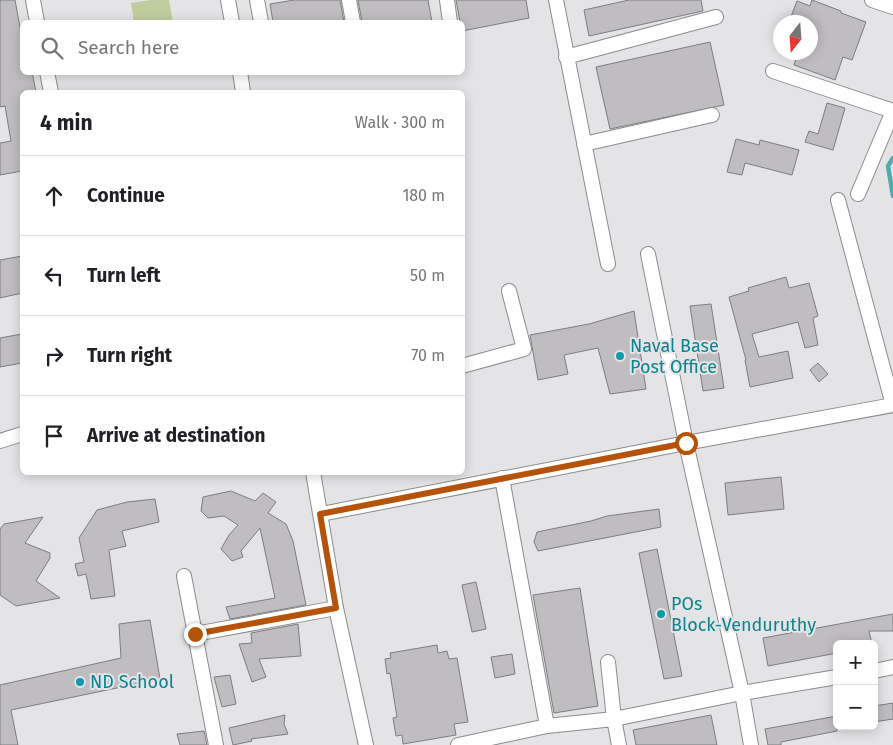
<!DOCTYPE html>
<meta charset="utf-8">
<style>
body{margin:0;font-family:"Fira Sans",sans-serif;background:#f2f2f2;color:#202124}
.controls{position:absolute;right:15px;bottom:15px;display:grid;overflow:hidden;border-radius:8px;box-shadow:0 2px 12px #0003}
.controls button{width:45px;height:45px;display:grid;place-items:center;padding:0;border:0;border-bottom:1px solid #e0e0e0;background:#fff;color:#202124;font:25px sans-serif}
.compass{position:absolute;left:773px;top:15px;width:45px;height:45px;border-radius:50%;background:#fff;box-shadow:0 2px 12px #0003;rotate:197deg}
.stop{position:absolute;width:15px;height:15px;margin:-11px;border:4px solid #b45309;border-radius:50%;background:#fff}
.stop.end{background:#b45309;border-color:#fff;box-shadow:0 1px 5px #0008}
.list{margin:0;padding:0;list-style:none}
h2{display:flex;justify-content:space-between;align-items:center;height:65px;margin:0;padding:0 20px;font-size:21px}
h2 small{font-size:16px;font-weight:400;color:#757577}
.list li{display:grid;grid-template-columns:32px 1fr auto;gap:15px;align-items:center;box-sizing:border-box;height:80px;padding:0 20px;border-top:1px solid #e0e0e0}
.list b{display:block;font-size:19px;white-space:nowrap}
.list em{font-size:16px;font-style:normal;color:#757577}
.icon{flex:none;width:28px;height:28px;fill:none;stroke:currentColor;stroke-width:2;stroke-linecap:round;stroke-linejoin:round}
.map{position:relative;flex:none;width:893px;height:745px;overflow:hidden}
.search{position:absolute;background:#fff;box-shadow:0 2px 12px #0003;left:20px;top:20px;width:445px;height:55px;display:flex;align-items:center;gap:12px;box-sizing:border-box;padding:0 18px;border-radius:8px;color:#757577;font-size:19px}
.panel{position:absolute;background:#fff;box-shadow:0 2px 12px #0003;left:20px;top:90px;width:445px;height:385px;border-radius:8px}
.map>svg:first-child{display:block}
.green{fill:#bfcd9e}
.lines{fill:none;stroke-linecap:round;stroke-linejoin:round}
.stream{stroke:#56a8af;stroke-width:4.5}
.building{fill:#bfbdbf;stroke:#7d7c7e}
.minor-casing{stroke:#8a8b8d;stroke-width:16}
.minor{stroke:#fff;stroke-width:14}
.route{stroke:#b45309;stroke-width:6}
.culture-dot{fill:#0f9aa8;stroke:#e4e4e7;stroke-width:2}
.labels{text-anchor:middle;stroke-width:4;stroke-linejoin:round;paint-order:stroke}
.culture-label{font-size:18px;fill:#0d838f;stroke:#e4e4e7;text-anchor:start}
</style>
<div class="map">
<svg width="893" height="745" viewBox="0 0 893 745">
<rect width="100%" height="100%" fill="#e4e4e7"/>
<path class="green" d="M151,0H169L173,22H134L131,3Z"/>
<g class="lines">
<path class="stream" d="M893,158L888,166L893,196"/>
</g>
<path class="building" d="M0,0H15L22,38V72H32L36,92H22V171L0,175V143L11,141L5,106L0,107Z
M294,0H340L344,22H273L270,4Z
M358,0H428L432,22H362Z
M456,0H526L529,18L462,31V22H460Z
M629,0H701L703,11L589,36L584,10Z
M812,0L841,11V13L866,22L852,60L843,57L835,80L794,65L798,52H810V22H789L797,1L810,6Z
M710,42L724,105L610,129L596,67Z
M827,103L845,108L833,150L805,142L809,131L818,134Z
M736,139L759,145L760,140L799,150L792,175L745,163L742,175L727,172Z
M22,256V293L0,298V260Z
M786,277L789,288L809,283L818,316L813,318L818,345L805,348L798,322L752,334L759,357L788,351L793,378L750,387L745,360H746L729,297L749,291L748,288Z
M711,304L724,388L703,391L690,306Z
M634,311L646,389L610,394L598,348L564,355L568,374L538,380L530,335L589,324Z
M22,334V363L0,367V338Z
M818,363L828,374L819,382L810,370Z
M781,477L784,509L728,515L725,483Z
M231,491L255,501L263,493L276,502L268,513L286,524L293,541L306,605L230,619L226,607L275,598L260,528L241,551L243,557L232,561L221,549L229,535L238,525L224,516L208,518L201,511L203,497Z
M155,499L159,522L122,531L126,546L109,550L115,596L91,599L86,574L78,576L75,564L84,562L79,538L97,510L127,502Z
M659,509L661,527L538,551L534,542L537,532L591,521L607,516Z
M43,517L25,543L50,553V558L36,581L60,598L16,606L0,595V529L4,524Z
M657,549L682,676L664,679L639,553Z
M476,582L486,629L472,632L462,585Z
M580,588L598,706L554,713L533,595Z
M893,614V631H869L872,644H837V653L768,666L763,638Z
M150,620L160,679L11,710L18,745H0V685L121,658L119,624Z
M298,624L301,656L259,659L266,677L252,682L239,644L252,643L251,633Z
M437,645L438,653L447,651L449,659L457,658L468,722L454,724L456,735L403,744L402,735L396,736L393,718L397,717L390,673L387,674L385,659L391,658L390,653Z
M512,654L515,674L495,678L491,657Z
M230,675L236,704L222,707L214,677Z
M893,703V719L874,722V706Z
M285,715L284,724L288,734L251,739L252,741L233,745L229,728Z
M711,715L717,745H636L633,730Z
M837,716V731L781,742V745H768L765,729Z
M204,731L207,745H180L177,734Z"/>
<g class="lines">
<defs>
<path id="minor" d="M33,0L37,22
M228,0L232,22
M257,0L261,22
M349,0L353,22
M447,0L450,22
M556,0L608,264
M872,0L893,7
M566,57L716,17
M773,71L893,111
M47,72L51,92
M240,72L243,92
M584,144L712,115
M858,194L893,111
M838,200L893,405
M648,254L686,443L742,693L751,745
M462,366L524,349L509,291
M0,441L22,434
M313,472L336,608L366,745
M502,478L547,726
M321,514L686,443L893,405
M184,576L216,745
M195,634L336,608
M608,662L614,719L619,745
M874,671L893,667
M458,745L547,726L614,719L742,693L837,677"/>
</defs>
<use href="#minor" class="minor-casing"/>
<use href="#minor" class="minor"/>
</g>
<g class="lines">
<path class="route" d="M195,634L336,608L320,514L686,443"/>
</g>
<g class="culture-dot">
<circle cx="620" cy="356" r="5"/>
<circle cx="661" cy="614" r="5"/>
<circle cx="80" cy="682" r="5"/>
</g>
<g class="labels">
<g class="culture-label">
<text x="630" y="352">Naval Base<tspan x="630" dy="21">Post Office</tspan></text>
<text x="671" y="610">POs<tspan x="671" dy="21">Block-Venduruthy</tspan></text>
<text x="90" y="688">ND School</text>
</g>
</g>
</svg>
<div class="controls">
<button>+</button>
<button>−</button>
</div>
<svg class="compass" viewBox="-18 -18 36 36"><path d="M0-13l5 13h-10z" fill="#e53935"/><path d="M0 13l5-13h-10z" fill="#757577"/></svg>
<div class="stop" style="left:686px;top:443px"></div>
<div class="stop end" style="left:195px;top:634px"></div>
<div class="search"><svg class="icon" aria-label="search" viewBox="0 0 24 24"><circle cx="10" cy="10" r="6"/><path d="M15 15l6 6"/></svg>Search here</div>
<section class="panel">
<h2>4 min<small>Walk · 300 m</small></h2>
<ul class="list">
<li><svg class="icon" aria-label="ahead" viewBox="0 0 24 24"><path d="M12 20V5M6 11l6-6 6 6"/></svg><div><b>Continue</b></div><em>180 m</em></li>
<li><svg class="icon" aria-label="left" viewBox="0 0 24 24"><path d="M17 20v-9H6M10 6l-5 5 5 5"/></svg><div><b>Turn left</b></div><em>50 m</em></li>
<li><svg class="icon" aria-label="right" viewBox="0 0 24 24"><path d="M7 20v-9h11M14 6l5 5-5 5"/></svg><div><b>Turn right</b></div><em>70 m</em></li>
<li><svg class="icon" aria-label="arrive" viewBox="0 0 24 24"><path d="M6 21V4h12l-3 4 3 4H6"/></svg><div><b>Arrive at destination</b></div></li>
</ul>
</section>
</div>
